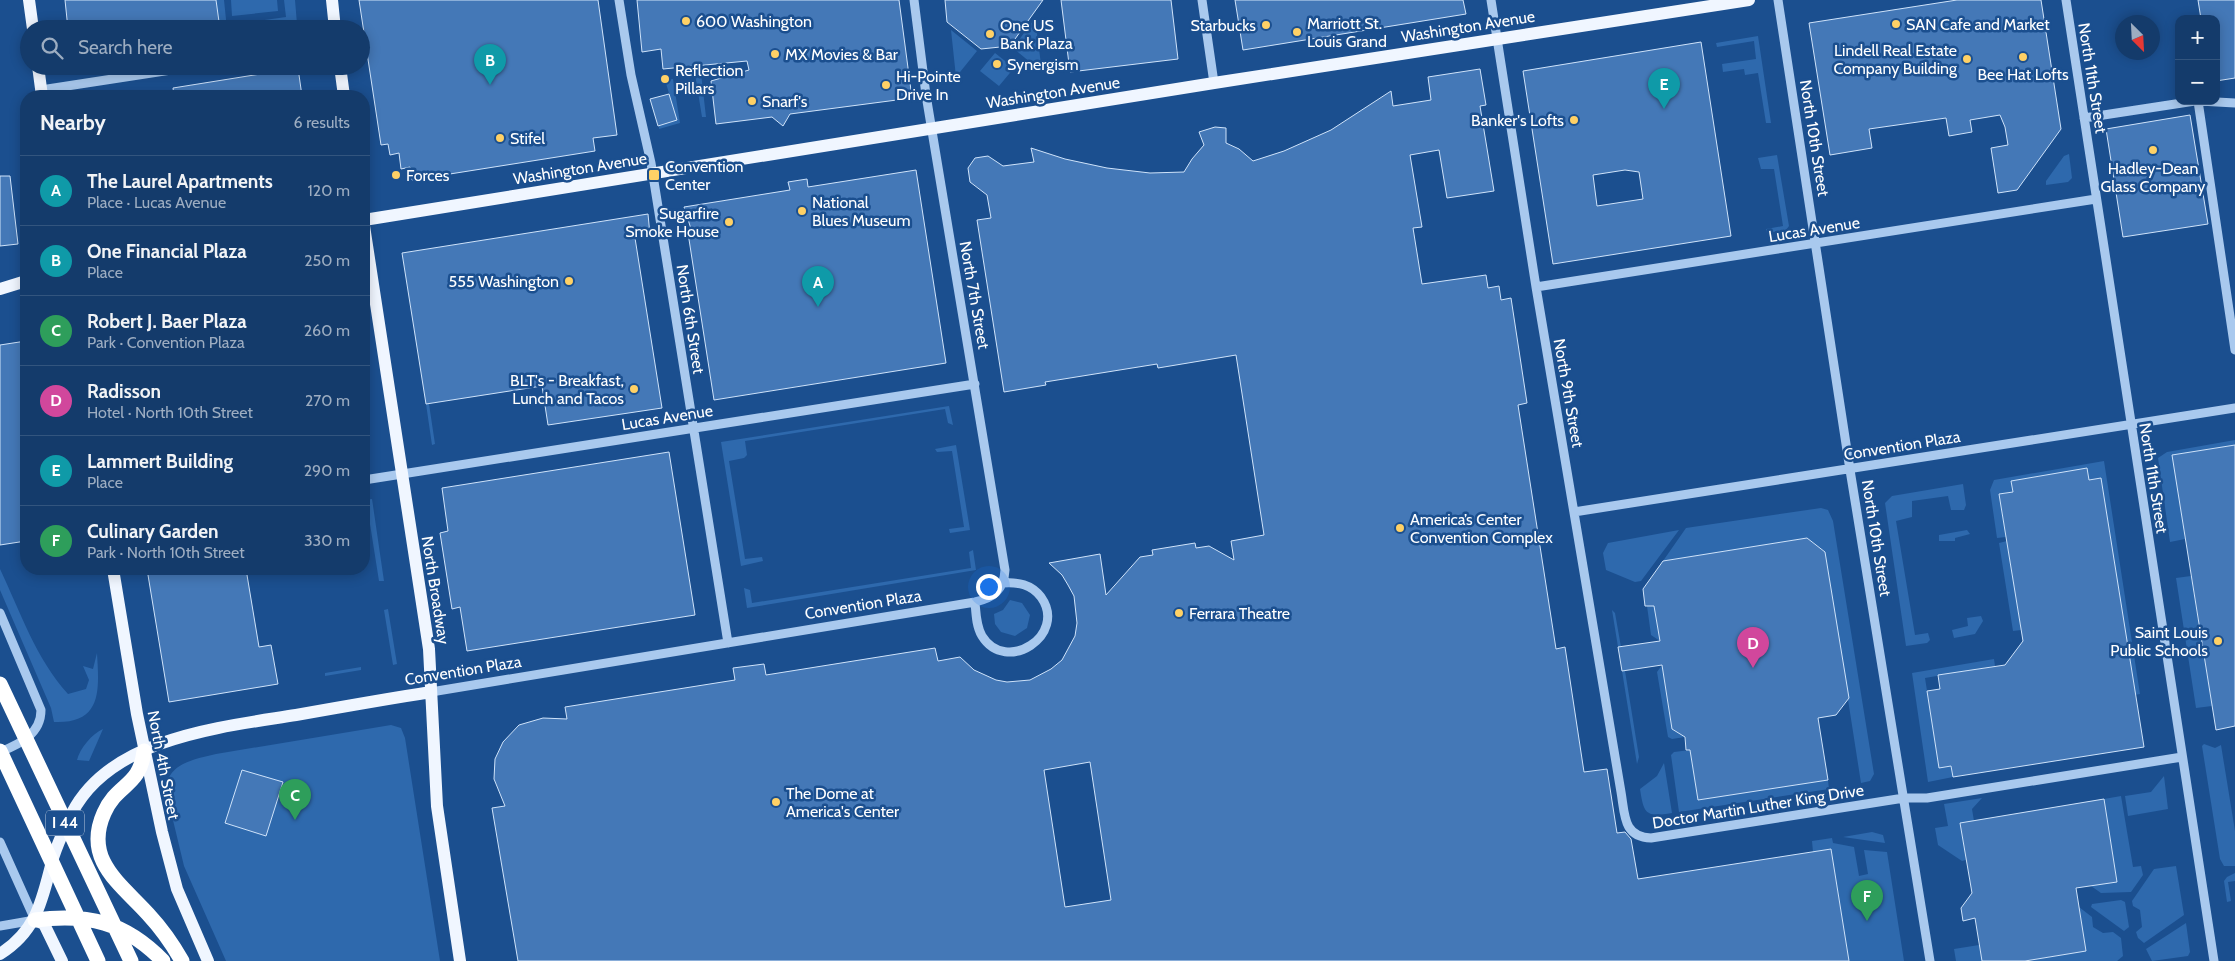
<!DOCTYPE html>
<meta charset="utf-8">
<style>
body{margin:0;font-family:Cabin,sans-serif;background:#214673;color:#f1f3f6}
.controls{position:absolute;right:15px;top:15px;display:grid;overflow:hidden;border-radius:10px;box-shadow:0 2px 12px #0003}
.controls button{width:45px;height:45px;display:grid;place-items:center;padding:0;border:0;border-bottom:1px solid #33557e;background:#143b6b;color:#f1f3f6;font:25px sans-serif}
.compass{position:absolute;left:2115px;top:15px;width:45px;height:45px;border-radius:50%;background:#143b6b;box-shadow:0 2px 12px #0003;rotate:156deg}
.you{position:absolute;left:988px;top:586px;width:18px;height:18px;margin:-12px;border:4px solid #fff;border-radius:50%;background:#1a73e8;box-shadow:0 0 0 8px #1a73e833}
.badge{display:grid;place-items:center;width:32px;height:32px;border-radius:50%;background:#ffd166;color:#fff;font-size:16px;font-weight:700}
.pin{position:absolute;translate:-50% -41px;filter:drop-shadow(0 1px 2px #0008)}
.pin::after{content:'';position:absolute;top:26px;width:18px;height:15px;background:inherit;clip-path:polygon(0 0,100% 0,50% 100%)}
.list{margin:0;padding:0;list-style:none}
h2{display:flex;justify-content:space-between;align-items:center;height:65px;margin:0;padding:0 20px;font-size:21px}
h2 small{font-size:16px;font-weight:400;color:#9dadc1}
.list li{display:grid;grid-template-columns:32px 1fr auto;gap:15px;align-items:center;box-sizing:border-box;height:70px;padding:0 20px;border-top:1px solid #33557e}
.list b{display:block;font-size:19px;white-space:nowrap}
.list p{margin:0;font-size:16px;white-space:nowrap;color:#9dadc1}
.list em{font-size:16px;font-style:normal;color:#9dadc1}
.icon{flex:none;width:28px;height:28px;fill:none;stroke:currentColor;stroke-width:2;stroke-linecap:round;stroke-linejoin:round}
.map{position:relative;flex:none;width:2235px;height:961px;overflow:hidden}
.search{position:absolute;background:#143b6b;box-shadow:0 2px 12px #0003;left:20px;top:20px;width:350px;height:55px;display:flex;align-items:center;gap:12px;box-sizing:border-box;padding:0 18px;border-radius:28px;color:#9dadc1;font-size:19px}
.panel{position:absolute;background:#143b6b;box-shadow:0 2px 12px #0003;left:20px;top:90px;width:350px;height:485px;border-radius:20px}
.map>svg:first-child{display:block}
.green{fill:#2e69ad}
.building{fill:#4478b7;stroke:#cfe3fa;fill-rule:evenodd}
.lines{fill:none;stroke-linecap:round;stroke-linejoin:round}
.minor{stroke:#a9c9ee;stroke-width:9}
.major{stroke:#f0f6ff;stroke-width:12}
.highway{stroke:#fff;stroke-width:15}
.poi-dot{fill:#ffd166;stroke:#1b4f8f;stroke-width:2}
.labels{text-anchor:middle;stroke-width:5;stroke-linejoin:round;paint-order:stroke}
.shield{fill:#1b4f8f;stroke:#bbcadd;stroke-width:1}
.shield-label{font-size:15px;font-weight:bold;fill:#fff}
.poi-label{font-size:16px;fill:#fff;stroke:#1b4f8f;text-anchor:start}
.street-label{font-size:16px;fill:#fff;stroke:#1b4f8f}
</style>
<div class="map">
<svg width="2235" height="961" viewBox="0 0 2235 961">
<rect width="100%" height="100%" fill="#1b4f8f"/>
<path class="green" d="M216,0H224L227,29H220Z
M231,0H277L278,11L232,16Z
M284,0H295L297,24L268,29H234L233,22L250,21V22L286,17Z
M1035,18L1042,72L1013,48Z
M951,30L977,51L956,77Z
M1758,36L1771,123H1766L1758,73L1745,75L1744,69L1723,72L1722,64L1756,59L1754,41L1717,47L1716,43Z
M995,53L1014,68L999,86L980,71Z
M701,73L706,117H702L695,74Z
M673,79L680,123L659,129V126L677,120L665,80Z
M2069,154L2072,178L2068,182L2046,185V181L2064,156Z
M1777,155L1789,226L1786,230L1767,233L1766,229L1783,226L1774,169H1761L1758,158Z
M426,404H429L435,444L432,445Z
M949,406L953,425L948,423L945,409L745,441L747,455L744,458L729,461L745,559L762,557L763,561L741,566L721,442Z
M2235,440V445L2173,455L2185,539L2170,542L2158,458L2167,452Z
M956,445L970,530L950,533L949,529L964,527L952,451L937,452L935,449Z
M2104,461L2140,694L2135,695L2101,478L2089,480L2087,469L2011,481L2013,492L1999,494L2006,537L1997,538L1990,490L1994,480Z
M1963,484L1966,505L1964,510H1951L1948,496L1912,501V517L1896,521L1915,635L1928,633L1930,640L1927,643L1906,646L1885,503L1892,496Z
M372,499L384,581H379L367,505H364V500Z
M1821,508L1828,510L1833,521L1874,774L1870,781L1861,783L1825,552L1807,538L1663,561L1686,528Z
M1679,530L1641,581L1635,582L1606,570L1603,553L1608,543Z
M1967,530L1970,534L1955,538V541H1939V535Z
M2007,541L2021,630L2013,631L1999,543Z
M973,550L976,570L747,608L744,588L750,590L752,603L971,568L969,552Z
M0,569C20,611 36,659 68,694L86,689L89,680L83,666L93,669L97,653C99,689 103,724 54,722L51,708L0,590Z
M2191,576L2212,706L2196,708L2176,578Z
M1010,600L1022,603L1030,615L1027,628L1015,636L1001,632L995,624L994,614L1003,610Z
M1654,605L1660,641L1651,635L1647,606Z
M388,609L397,664L393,665L384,610Z
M1612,610L1615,613L1621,647H1618Z
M1981,616L1983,621L1975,634L1954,638L1952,630L1968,626L1967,618Z
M1994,659L1995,666L1925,678L1939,767L1951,766L1953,777L1928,782L1912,673Z
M1662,665L1672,729L1685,737L1672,739L1668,737L1657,672Z
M361,667V670L325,676V673Z
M1622,671H1625L1639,757L1637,764Z
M391,725L401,728L405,738L440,961H226L184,866L166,791C166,764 194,759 216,754Z
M103,729L89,761L77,760C80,748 92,734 103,729Z
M2204,744L2215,748L2221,745L2235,831V866H2224L2220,859L2202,746Z
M1690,750L1698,800L1828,780L1829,789L1679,812L1671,755L1674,752Z
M1664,763L1672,813C1646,817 1644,815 1640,789L1657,776Z
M2164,776L2168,809L2128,816L2125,796L2151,792Z
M2121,796L2133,867L2141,866L2143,875L2131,892L2101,893L2091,886L2117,881L2104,799Z
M1982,798L1972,809L1974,821L1960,823L1966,860L1962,861L1938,845L1935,828L1948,826L1944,804Z
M1872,832L1883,835L1885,843L1843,837Z
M1832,838L1833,843L1854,847L1859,876L1868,874L1864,850L1887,852L1904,961H1849L1831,849L1813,852L1812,841Z
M2176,866L2184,915L2144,943L2138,938L2136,932L2142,927L2140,910L2133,906L2132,901L2154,869Z
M2235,873V881L2228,882L2231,901L2227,902L2224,881L2227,877Z
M2121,900L2125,902L2129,927L2124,931L2091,907L2092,904Z
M2079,907L2092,917L2093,927L2103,933L2113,932L2121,938L2123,956L2117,961H2025L2086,951Z
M2186,923L2190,952L2188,956L2152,961L2146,949Z
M1979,945L1982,961H1956L1954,949Z"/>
<path class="building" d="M65,0H216L220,29H68Z
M359,0H598L617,135L593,138L595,151L412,180L410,167L401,169L399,153L390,155L388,144L381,145Z
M637,0H899L912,98L790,114L783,126L772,117L716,124L711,81L749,70L747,61L663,69L661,49L642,52Z
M945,0H1043L1010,46L981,49L947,22Z
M1061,0H1171L1178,59L1070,72Z
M1235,0H1463L1466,14L1243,50Z
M1957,0H2041L2061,129L2017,190L1998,193L1991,148L2008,145L2005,127L2000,115L1970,120L1972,132L1949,136L1946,118L1869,129L1872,148L1830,155L1809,23Z
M2198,0H2235V78L2216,81V19H2201Z
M1701,42L1731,236L1553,264L1523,71ZM1625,170L1639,172L1643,199L1597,206L1593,175Z
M298,68L302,96H174L173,88Z
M1480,69L1486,105L1480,106L1494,191L1447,198L1439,150L1410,155L1422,227L1413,228L1422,284L1486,275L1488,288L1499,286L1501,300L1511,298L1527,403L1518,405L1556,649L1565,647L1584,772L1607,769L1617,833L1625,832L1631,839L1638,879L1831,849L1849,961H518L492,808L505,806L494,779L495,759L503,742L519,725L543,718L567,719L565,707L735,680L733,668L764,664L766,675L935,648L938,661L960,657L974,670L996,680L1007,682L1030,680L1051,669L1062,660L1075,636L1077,623L1074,596L1068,585L1062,575L1049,563L1100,554L1106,595L1140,557L1153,555L1152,550L1195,543L1196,548L1209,546L1234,560L1231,541L1264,535L1236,355L1158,368L1157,364L1045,382L1046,385L1004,392L977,220L991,218L987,195L970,182L968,168L975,158L988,156L1003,166L1034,162L1031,148L1065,159L1107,168L1150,173L1184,172L1192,159L1204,145L1199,132L1215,127L1226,128V143L1239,149L1253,161L1284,151L1331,130L1391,91L1393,106L1431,100L1428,77ZM1090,762L1111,900L1065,907L1044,770Z
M669,94L677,120L658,126L650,99Z
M2190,115L2208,224L2123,237L2106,129Z
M916,170L946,363L714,400L688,233L692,232L684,207L790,190L788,182L807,179L808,187Z
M0,176H10L18,244L0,246Z
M648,214L650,235L635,238L662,408L548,425L542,386L426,404L402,253Z
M26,341V541L0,545V345Z
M2235,445V726L2216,730L2172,455Z
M669,452L695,615L467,651L460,607L452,609L440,533L448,531L442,488Z
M2087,468L2089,480L2101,478L2144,747L1953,777L1951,766L1939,768L1927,691L1940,689L1938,675L2005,665L2023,641L1999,494L2013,492L2011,481Z
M1807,538L1825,552L1849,698L1836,715L1818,718L1828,780L1698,800L1690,750H1686L1685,737L1672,729L1662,665L1622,671L1618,647L1660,641L1654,606H1645L1643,589L1663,561Z
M147,569H246L259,647L271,645L278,684L169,702Z
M242,770L283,782L266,836L225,823Z
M2104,799L2117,882L2076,888L2086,951L2025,961H1982L1975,918L1963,921L1961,908L1972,893L1960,823Z"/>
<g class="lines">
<path class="minor" d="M619,0L631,75L651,163L728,643
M1202,0L1214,83
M1491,0L1536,287L1621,792C1625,815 1623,837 1651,838L1904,798H1927L2182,757
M1778,0L1850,470L1930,961
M2066,0L2214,961
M41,90L197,66
M2198,101L2235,350
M2199,101L2235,103
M2084,118L2195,101
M1536,287L2096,199
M364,480L975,384
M1574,512L2235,408
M975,602C976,613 976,626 982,636C1006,675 1068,635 1041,597C1031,584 1018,582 1003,583
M0,613L41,710C41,734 20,744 0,752
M431,692L975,602C993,598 1004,590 1005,570L926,95L914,0
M0,842L35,920L0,926"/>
<path class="major" d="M29,0L33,29
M332,0L335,29
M38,66L42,96
M340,66L344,96
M364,220L1214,83L1749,0
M364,226L429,649L437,806L460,961
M0,289L26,281
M113,569L137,714L162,832L177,889L208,961
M35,920L44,924L62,961
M0,954C38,930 42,899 53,858C58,842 65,828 72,813C111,737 222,727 296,715C341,707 386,699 431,692"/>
<path class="highway" d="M0,684L131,961
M0,751L98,961
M144,751C140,787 117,783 104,813C83,860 121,884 148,914C161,928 173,945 182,961
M35,920C88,913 125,922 163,961"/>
</g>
<g class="poi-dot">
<circle cx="686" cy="21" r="5"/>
<circle cx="1896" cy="24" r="5"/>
<circle cx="1266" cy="25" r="5"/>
<circle cx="1297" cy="32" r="5"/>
<circle cx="990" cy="34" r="5"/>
<circle cx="775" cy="54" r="5"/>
<circle cx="2023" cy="57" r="5"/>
<circle cx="1967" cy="59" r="5"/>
<circle cx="997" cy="64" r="5"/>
<circle cx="665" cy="79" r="5"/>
<circle cx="886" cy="85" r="5"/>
<circle cx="752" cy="101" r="5"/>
<circle cx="1574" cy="120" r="5"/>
<circle cx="500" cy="138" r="5"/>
<circle cx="2153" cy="150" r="5"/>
<circle cx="396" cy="175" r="5"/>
<rect x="648" y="169" width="12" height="12" rx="2.5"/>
<circle cx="802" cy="211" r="5"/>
<circle cx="729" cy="222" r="5"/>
<circle cx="569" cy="281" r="5"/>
<circle cx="634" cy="389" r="5"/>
<circle cx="1400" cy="528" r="5"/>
<circle cx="1179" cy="613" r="5"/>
<circle cx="2218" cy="641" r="5"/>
<circle cx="776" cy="802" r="5"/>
</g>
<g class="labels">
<rect class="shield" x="46" y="810.5" width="38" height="25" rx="4"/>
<g class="shield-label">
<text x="65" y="828">I 44</text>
</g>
<g class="poi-label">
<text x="696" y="27">600 Washington</text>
<text x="1307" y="29">Marriott St.<tspan x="1307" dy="18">Louis Grand</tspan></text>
<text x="1906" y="30">SAN Cafe and Market</text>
<text x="1000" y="31">One US<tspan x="1000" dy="18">Bank Plaza</tspan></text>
<text x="1256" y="31" text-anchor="end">Starbucks</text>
<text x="1957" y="56" text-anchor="end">Lindell Real Estate<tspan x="1957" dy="18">Company Building</tspan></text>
<text x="785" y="60">MX Movies &amp; Bar</text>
<text x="1007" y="70">Synergism</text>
<text x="675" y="76">Reflection<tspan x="675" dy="18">Pillars</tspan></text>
<text x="2023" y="80" text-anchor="middle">Bee Hat Lofts</text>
<text x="896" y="82">Hi-Pointe<tspan x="896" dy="18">Drive In</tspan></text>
<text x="762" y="107">Snarf's</text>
<text x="1564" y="126" text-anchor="end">Banker's Lofts</text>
<text x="510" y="144">Stifel</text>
<text x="665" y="172">Convention<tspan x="665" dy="18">Center</tspan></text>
<text x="2153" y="174" text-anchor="middle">Hadley-Dean<tspan x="2153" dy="18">Glass Company</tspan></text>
<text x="406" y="181">Forces</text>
<text x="812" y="208">National<tspan x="812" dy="18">Blues Museum</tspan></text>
<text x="719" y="219" text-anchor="end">Sugarfire<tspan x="719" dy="18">Smoke House</tspan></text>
<text x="559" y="287" text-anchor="end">555 Washington</text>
<text x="624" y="386" text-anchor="end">BLT's - Breakfast,<tspan x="624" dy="18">Lunch and Tacos</tspan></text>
<text x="1410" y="525">America’s Center<tspan x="1410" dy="18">Convention Complex</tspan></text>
<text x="1189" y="619">Ferrara Theatre</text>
<text x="2208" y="638" text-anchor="end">Saint Louis<tspan x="2208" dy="18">Public Schools</tspan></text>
<text x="786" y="799">The Dome at<tspan x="786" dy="18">America's Center</tspan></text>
</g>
<g class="street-label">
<text transform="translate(1468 26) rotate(-9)" y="6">Washington Avenue</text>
<text transform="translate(2093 78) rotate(81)" y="6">North 11th Street</text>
<text transform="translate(1053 92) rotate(-9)" y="6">Washington Avenue</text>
<text transform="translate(1815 138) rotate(81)" y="6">North 10th Street</text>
<text transform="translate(580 168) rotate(-9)" y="6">Washington Avenue</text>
<text transform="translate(1814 229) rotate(-9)" y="6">Lucas Avenue</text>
<text transform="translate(975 295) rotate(80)" y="6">North 7th Street</text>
<text transform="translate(691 319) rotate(81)" y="6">North 6th Street</text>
<text transform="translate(1569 393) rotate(80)" y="6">North 9th Street</text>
<text transform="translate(667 417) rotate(-9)" y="6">Lucas Avenue</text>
<text transform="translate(1902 445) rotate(-9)" y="6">Convention Plaza</text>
<text transform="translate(2154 478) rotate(81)" y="6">North 11th Street</text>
<text transform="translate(1877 538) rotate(81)" y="6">North 10th Street</text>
<text transform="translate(436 590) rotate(81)" y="6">North Broadway</text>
<text transform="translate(863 604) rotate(-9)" y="6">Convention Plaza</text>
<text transform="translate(463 670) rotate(-9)" y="6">Convention Plaza</text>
<text transform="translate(164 765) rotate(79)" y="6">North 4th Street</text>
<text transform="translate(1758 806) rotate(-9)" y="6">Doctor Martin Luther King Drive</text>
</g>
</g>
</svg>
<div class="controls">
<button>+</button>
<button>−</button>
</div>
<svg class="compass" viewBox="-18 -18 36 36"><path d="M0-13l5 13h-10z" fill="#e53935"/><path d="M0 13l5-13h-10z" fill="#9dadc1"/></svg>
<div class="you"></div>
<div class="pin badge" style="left:818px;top:307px;background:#0f9aa8">A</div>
<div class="pin badge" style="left:490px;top:85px;background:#0f9aa8">B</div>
<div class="pin badge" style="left:295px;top:820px;background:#2e9e5b">C</div>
<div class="pin badge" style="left:1753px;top:668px;background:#d1479c">D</div>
<div class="pin badge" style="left:1664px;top:109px;background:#0f9aa8">E</div>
<div class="pin badge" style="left:1867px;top:921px;background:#2e9e5b">F</div>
<div class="search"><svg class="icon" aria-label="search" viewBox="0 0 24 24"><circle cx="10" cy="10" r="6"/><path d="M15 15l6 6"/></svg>Search here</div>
<section class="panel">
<h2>Nearby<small>6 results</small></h2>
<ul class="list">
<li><span class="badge" style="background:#0f9aa8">A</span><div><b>The Laurel Apartments</b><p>Place · Lucas Avenue</p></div><em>120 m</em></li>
<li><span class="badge" style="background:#0f9aa8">B</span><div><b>One Financial Plaza</b><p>Place</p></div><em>250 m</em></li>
<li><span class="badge" style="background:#2e9e5b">C</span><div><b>Robert J. Baer Plaza</b><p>Park · Convention Plaza</p></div><em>260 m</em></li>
<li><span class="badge" style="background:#d1479c">D</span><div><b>Radisson</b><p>Hotel · North 10th Street</p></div><em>270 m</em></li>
<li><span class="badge" style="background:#0f9aa8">E</span><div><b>Lammert Building</b><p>Place</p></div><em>290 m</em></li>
<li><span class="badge" style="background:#2e9e5b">F</span><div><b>Culinary Garden</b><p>Park · North 10th Street</p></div><em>330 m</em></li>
</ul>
</section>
</div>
